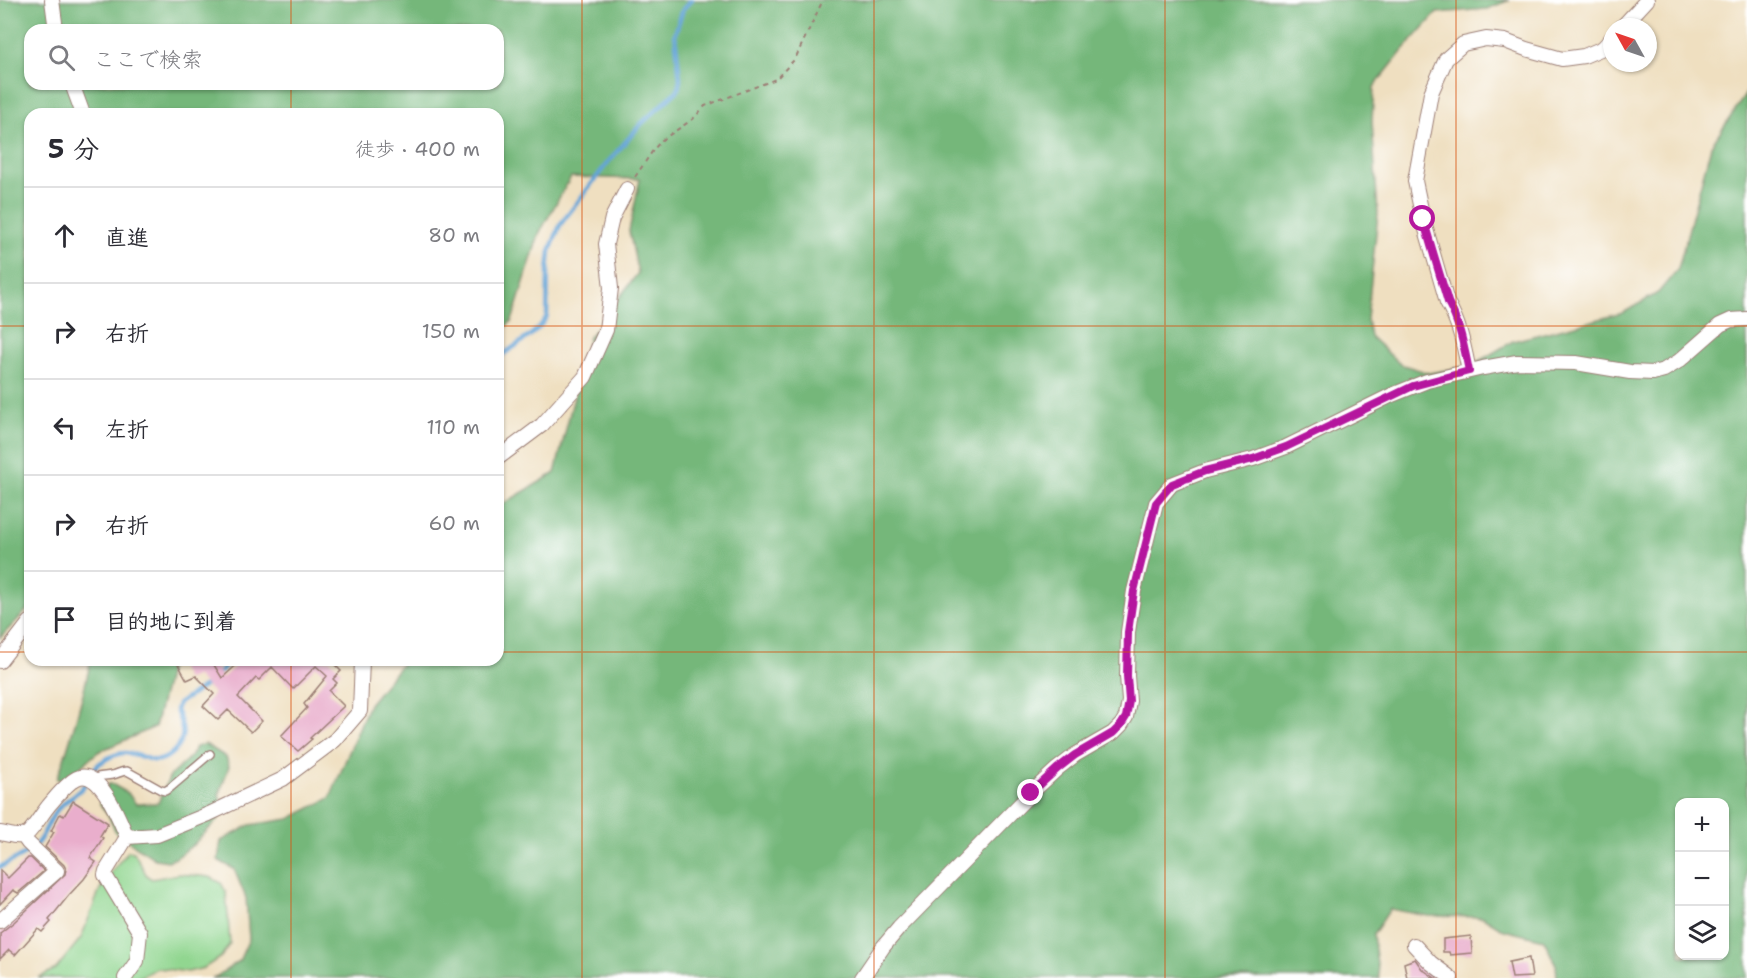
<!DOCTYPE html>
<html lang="ja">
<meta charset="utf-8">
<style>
body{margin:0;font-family:"Shantell Sans","Klee One",sans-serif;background:#f2f2f3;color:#2b2b33}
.controls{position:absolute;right:18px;bottom:18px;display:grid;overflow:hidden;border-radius:12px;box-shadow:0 2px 4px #0004}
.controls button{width:54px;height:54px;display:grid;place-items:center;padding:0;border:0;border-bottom:2px solid #e1e1e2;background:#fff;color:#2b2b33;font:30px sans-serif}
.compass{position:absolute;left:1603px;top:18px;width:54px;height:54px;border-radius:50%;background:#fff;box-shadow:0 2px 4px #0004;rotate:310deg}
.stop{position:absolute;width:18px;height:18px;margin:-14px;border:4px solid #b5179e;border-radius:50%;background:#fff}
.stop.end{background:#b5179e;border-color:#fff;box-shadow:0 2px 6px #0008}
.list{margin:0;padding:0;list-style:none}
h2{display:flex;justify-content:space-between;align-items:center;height:78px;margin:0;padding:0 24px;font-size:26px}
h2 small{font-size:20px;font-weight:400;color:#7c7c81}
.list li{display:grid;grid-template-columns:39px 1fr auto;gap:18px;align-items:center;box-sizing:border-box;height:96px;padding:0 24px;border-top:2px solid #e1e1e2}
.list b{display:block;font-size:22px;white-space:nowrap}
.list em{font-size:20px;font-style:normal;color:#7c7c81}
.icon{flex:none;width:33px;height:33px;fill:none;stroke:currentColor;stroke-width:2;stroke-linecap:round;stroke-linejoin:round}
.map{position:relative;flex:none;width:1747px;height:978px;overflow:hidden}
.search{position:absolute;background:#fff;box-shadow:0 2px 4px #0004;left:24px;top:24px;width:480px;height:66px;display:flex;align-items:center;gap:15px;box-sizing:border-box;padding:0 21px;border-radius:18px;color:#7c7c81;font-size:22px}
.panel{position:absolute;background:#fff;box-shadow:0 2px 4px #0004;left:24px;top:108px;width:480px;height:558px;border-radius:18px}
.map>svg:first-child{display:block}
.green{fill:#91d690;stroke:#6e7a5e;stroke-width:1.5}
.forest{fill:#74b77a;stroke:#5f6b52;stroke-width:1.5;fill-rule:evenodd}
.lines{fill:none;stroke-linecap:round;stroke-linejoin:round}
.stream{stroke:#63a4d7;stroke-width:4.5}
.building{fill:#e9aecc}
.lane-casing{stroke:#9c7f76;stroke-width:10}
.street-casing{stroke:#9c7f76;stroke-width:16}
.path{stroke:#9c7f76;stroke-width:2;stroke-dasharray:4.5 4.5;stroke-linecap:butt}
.lane{stroke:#fff;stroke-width:7}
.street{stroke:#fff;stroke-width:14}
.route{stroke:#b5179e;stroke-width:8}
.grid{fill:none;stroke:#d8530f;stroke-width:1.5;stroke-opacity:0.55}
</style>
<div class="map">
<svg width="1747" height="978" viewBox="0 0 1747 978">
<rect width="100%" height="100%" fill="#fff"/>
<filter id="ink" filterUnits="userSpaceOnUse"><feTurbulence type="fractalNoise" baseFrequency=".0167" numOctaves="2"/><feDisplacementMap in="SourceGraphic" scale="12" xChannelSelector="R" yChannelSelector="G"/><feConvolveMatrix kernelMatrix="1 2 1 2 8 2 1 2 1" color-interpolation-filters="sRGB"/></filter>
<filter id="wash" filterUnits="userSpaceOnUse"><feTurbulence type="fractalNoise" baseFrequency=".008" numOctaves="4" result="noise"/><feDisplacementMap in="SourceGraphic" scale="24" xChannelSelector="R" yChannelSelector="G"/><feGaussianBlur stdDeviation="1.35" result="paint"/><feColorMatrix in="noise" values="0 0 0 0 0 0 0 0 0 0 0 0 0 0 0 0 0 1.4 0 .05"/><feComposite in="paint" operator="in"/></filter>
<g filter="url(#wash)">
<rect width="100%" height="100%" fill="#efdfc0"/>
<path class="green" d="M128,851L134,852L147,876L152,879L179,874L210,877L221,883L226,892L230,943L221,957L204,968L188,972L157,968L138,978H38L56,969L81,938L100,889L112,871Z"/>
<path class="forest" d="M0,0H1510L1487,9L1437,13L1401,53L1374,87L1372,121L1378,214L1367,319L1370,336L1400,364L1429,373L1471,366L1513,341L1623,313L1658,293L1678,269L1711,146L1747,92V978H1557L1556,965L1544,940L1504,930L1483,917L1428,916L1390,909L1373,935L1379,978H212L217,976L239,961L249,939L246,898L234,869L218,860L221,841L250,825L289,819L330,798L369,704L405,660H498V507L555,473L589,337L638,273L629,231L640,179L571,177L539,234L512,321L498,333V114H30V607L0,638ZM30,30H498V84H30ZM1680,802H1724V956H1680Z
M91,660H177L170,667L155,727L98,752L64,781L57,779C71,740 82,701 91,660Z
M205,744L226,757L229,766L219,795L221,803L218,820L194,844L176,858L168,861L155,859L116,833L109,817L100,804L99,795L110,783L128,793L136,804L158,803L170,776L190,757L196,747Z"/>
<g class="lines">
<path class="stream" d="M498,358C514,346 538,334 547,316L548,272L550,251L560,225L609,161L641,124L678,90L680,79L675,34L683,9L691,0
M215,677L232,660
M0,867C13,860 29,854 38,842C46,832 49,819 57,810C64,801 74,796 81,789C89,781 90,770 100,763C108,758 116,753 125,753C135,753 143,758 152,760C165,763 179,749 182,737C184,728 179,718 176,710L178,704L209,683"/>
</g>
<g id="blocks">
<path class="building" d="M184,660H211L222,678L242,660H330L341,671L333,679L337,683L329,691L344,706L310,738L312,739L298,751L281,736L307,708L304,704L327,676L316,666L293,689L272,667L259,680L256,678L238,697L262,721L251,732L228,710L218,720L203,706L214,694L196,676L187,680L178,664Z
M73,801L108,823L100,836L103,838L90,858L96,862L84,879L69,895L49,920L51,922L42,932L38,929L15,955L9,950L0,959V933L14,922L65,874L66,869L64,865L45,847L54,832L51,831L60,814L64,816Z
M28,858H31L44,871L18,893L13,890L0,904V870L8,878Z
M1471,936L1472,953L1450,955L1449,952H1443V939Z
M1529,958L1532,977L1512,978L1509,962Z
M1415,959L1422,969L1435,978H1407L1404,963Z"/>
</g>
</g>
<g filter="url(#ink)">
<use href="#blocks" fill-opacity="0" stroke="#9c7f76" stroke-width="1.5"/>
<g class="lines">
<defs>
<path id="lane" d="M92,781C99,774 103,777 112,775C118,774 121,771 127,771L161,790L165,791L170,788L210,754"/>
<path id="street" d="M52,0L56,30
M1622,27L1647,0
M72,84L83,114
M1469,371C1464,347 1460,324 1447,302L1423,219L1415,181L1431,93L1446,59L1463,44L1486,39L1505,41L1526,49L1562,59L1584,56L1603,48L1612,38
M498,458L542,425L585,377L606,330L611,288L606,244L612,218L627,189
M0,661L30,622
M0,833C8,834 20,839 27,834C34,828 43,812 50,804C57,796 67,783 77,778C100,767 121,823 127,837
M127,837L157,835L209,814L283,779L335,740L360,711L362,660
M0,921L57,871L28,843L23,836
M1414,945L1431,963L1451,978
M125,978L137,961L140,933L105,875L106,871L127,837
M862,978L883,947L899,928L1031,793L1057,769L1075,755L1113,733L1121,725L1126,717L1129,701L1127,676L1128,632L1134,591L1156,503L1172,484L1205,471L1253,459L1286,447L1392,395L1427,381L1483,368L1517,362L1576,363L1630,372L1653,373L1664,370L1679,361L1720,325L1731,320L1747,319"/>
</defs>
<use href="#lane" class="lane-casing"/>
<use href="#street" class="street-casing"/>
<path class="path" d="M635,177L654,149L662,140L693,119L705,106L776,79L795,59L823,0"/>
<use href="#lane" class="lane"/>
<use href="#street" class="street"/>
</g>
</g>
<g class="lines" filter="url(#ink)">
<path class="route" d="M1031,793L1057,769L1075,755L1113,733L1121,725L1126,717L1129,701L1127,676L1128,632L1134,591L1156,503L1172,484L1205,471L1253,459L1286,447L1413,386L1469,371C1464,347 1460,324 1448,302L1423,219"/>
</g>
<path class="grid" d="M291,0V30M582,0V978M874,0V978M1165,0V978M1456,0V978M291,84V114M0,326H30M498,326H1747M0,652H30M498,652H1747M291,660V978"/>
</svg>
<div class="controls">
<button>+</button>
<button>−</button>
<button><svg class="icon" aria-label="layers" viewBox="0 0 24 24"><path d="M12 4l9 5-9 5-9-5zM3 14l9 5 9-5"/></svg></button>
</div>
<svg class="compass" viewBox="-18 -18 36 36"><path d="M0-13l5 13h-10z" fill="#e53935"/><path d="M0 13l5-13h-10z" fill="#7c7c81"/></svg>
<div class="stop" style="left:1423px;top:219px"></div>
<div class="stop end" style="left:1031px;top:793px"></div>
<div class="search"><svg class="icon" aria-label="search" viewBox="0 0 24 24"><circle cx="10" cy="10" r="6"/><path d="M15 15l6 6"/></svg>ここで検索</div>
<section class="panel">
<h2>5 分<small>徒歩 · 400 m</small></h2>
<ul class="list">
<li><svg class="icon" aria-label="ahead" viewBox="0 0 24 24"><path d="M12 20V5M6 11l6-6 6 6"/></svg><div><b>直進</b></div><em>80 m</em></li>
<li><svg class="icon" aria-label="right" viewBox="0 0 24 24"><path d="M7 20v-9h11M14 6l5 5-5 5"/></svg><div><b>右折</b></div><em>150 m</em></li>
<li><svg class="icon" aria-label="left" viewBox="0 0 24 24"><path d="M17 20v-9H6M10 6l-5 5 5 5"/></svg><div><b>左折</b></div><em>110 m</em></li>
<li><svg class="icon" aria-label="right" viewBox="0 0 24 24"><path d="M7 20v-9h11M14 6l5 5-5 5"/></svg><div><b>右折</b></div><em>60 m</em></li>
<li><svg class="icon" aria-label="arrive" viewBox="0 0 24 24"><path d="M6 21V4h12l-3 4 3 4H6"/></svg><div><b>目的地に到着</b></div></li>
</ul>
</section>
</div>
